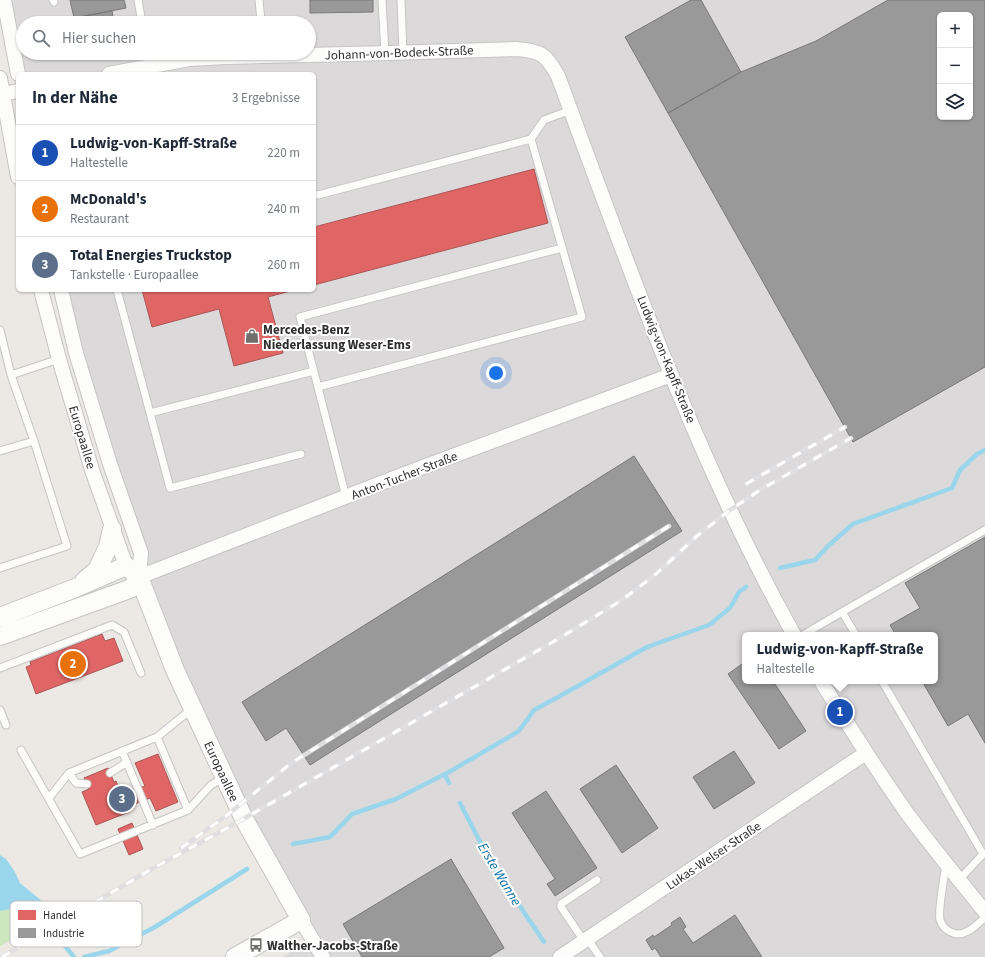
<!DOCTYPE html>
<html lang="de">
<meta charset="utf-8">
<style>
body{margin:0;font-family:"Source Sans 3",sans-serif;background:#f2f2f3;color:#1f2937}
.controls{position:absolute;right:12px;top:12px;display:grid;overflow:hidden;border-radius:6px;box-shadow:0 1px 3px #0004}
.controls button{width:36px;height:36px;display:grid;place-items:center;padding:0;border:0;border-bottom:1px solid #e0e1e3;background:#fff;color:#1f2937;font:20px sans-serif}
.you{position:absolute;left:496px;top:373px;width:14px;height:14px;margin:-10px;border:3px solid #fff;border-radius:50%;background:#1a73e8;box-shadow:0 0 0 6px #1a73e833}
.badge{display:grid;place-items:center;width:26px;height:26px;border-radius:50%;background:#d93025;color:#fff;font-size:13px;font-weight:700}
.pin{position:absolute;translate:-50% -50%;border:2px solid #fff;box-shadow:0 1px 4px #0006}
.popup{position:absolute;left:742px;top:632px;width:196px;height:52px;box-sizing:border-box;display:grid;place-content:center;border-radius:6px;background:#fff;filter:drop-shadow(0 1px 3px #0005);font-size:13px;white-space:nowrap;color:#747a83}
.popup b{font-size:15px;color:#1f2937}
.popup::after{content:'';position:absolute;left:50%;top:100%;margin-left:-8px;border:8px solid transparent;border-top-color:#fff}
.list{margin:0;padding:0;list-style:none}
h2{display:flex;justify-content:space-between;align-items:center;height:52px;margin:0;padding:0 16px;font-size:17px}
h2 small{font-size:13px;font-weight:400;color:#747a83}
.list li{display:grid;grid-template-columns:26px 1fr auto;gap:12px;align-items:center;box-sizing:border-box;height:56px;padding:0 16px;border-top:1px solid #e0e1e3}
.list b{display:block;font-size:15px;white-space:nowrap}
.list p{margin:0;font-size:13px;white-space:nowrap;color:#747a83}
.list em{font-size:13px;font-style:normal;color:#747a83}
.icon{flex:none;width:22px;height:22px;fill:none;stroke:currentColor;stroke-width:2;stroke-linecap:round;stroke-linejoin:round}
.map{position:relative;flex:none;width:985px;height:957px;overflow:hidden}
.search{position:absolute;background:#fff;box-shadow:0 1px 3px #0004;left:16px;top:16px;width:300px;height:44px;display:flex;align-items:center;gap:10px;box-sizing:border-box;padding:0 14px;border-radius:22px;color:#747a83;font-size:15px}
.panel{position:absolute;background:#fff;box-shadow:0 1px 3px #0004;left:16px;top:72px;width:300px;height:220px;border-radius:6px}
.map>svg:first-child{display:block}
.industrial{fill:#dcd9db;fill-rule:evenodd}
.green{fill:#cee6be}
.water{fill:#99d6ec}
.shops{fill:#e06666;stroke:#ab5555}
.industry{fill:#999;stroke:#797979;fill-rule:evenodd}
.lines{fill:none;stroke-linecap:round;stroke-linejoin:round}
.stream{stroke:#99d6ec;stroke-width:4.5}
.service-casing{stroke:#c5c4c5;stroke-width:9}
.minor-casing{stroke:#c5c4c5;stroke-width:16}
.tertiary-casing{stroke:#c5c4c5;stroke-width:20}
.service{stroke:#fcfcfb;stroke-width:7}
.minor{stroke:#fcfcfb;stroke-width:14}
.tertiary{stroke:#fcfcfb;stroke-width:18}
.rail-casing{stroke:#dfdfe1;stroke-width:4.5}
.rail{stroke:#fff;stroke-width:3;stroke-dasharray:9;stroke-linecap:butt}
.labels{text-anchor:middle;stroke-width:4;stroke-linejoin:round;paint-order:stroke}
.street-label{font-size:13px;fill:#2e2e2e;stroke:#fff}
.poi-label{font-size:13px;font-weight:bold;fill:#2e2e2e;stroke:#fff;text-anchor:start}
.water-label{font-size:14px;font-style:italic;fill:#0d6fa3;stroke:#fff}
.key{fill:#fff;stroke:#c0c0c0;stroke-width:1}
.key-label{font-size:11px;fill:#2e2e2e}
</style>
<div class="map">
<svg width="985" height="957" viewBox="0 0 985 957">
<rect width="100%" height="100%" fill="#ece8e4"/>
<path class="industrial" d="M0,0H985V957H282L315,938L235,789L151,593L58,290H314V74H18V94ZM940,15H970V117H940ZM23,23H309V53H23ZM745,635H935V681H745Z"/>
<path class="green" d="M21,907L39,914L40,923L0,946V911Z"/>
<path class="water" d="M0,855L6,859L15,872L20,883L48,906L39,914L21,907L0,911Z"/>
<path class="shops" d="M534,169L548,223L314,285V227Z
M142,290H294L268,297L283,353L234,366L219,309L152,327Z
M102,634L105,641L114,638L123,661L36,694L26,667L31,665L30,662Z
M158,754L178,802L156,811L150,798L127,807L122,795L145,786L135,763Z
M108,768L114,782L116,781L129,812L96,825L82,792L89,789L84,778Z
M132,823L143,849L129,855L118,829Z"/>
<path class="industry" d="M70,0H124L126,8L74,18Z
M310,0H373V12L310,13Z
M691,0H701L741,72L668,113L625,37Z
M888,0H985V367L853,442L668,113L741,72L816,41ZM940,15H970V117H940Z
M112,11L114,23H47L74,18Z
M634,456L682,531L310,765L286,728L266,741L242,702Z
M985,537V743L968,714L948,726L922,681H935V635H896L890,625L920,608L905,583Z
M745,662V681H773L806,731L779,749L728,674Z
M734,751L755,783L714,809L693,777Z
M616,765L658,828L622,853L580,789Z
M546,791L597,868L555,896L547,884L555,879L512,813Z
M451,859L504,948L489,957H362L343,924Z
M735,915L762,957H661L655,948L652,950L646,940L653,935L654,937L672,925L671,923L680,917L686,927L683,929L693,943Z"/>
<g class="lines">
<path class="stream" d="M780,568L815,560L828,546L853,524L952,488L960,470L977,454L985,450
M445,775L449,783
M460,803L491,863L544,942
M293,844L330,837L352,814L396,799L449,772L519,731L534,710L560,696L647,647L709,625L730,608L739,592L746,587
M41,906L50,914
M59,939L74,957
M84,957L109,951L155,927L247,869"/>
<defs>
<path id="service" d="M53,0L54,2
M138,0L142,23
M382,0L385,53
M401,0L403,53
M257,23L261,21L259,0
M147,53L150,66
M314,194L318,195L531,139
M117,290L150,413L314,371
M0,330L11,375L34,441L67,546L0,568
M11,375L59,359
M318,387L582,317L531,139L544,120L571,110
M150,413L170,488L301,454
M0,451L34,441
M346,497L300,317L562,248
M842,612L985,530
M803,635L842,612L856,635
M0,668L112,625L124,632L141,673
M882,681L983,854L959,880
M0,710L6,725
M21,750L80,854L188,810L157,737
M122,751L153,825
M69,773L76,783L87,784
M110,773L127,762
M49,798L69,773L157,737L193,708
M188,810L211,785L225,777
M946,865C944,877 938,910 940,920C942,926 947,931 953,933C958,935 963,934 968,931C974,928 979,922 985,918
M587,938L600,957
M584,941L561,907V904L597,880"/>
<path id="minor" d="M4,0L18,74
M109,74L189,59L227,57L389,53L516,49C541,51 546,54 558,76C628,265 695,458 794,635
M0,78L18,177
M3,94L18,91
M41,290L59,359L92,470L126,566
M61,290L76,353L110,464L141,553L139,577L407,473L671,375
M821,681C848,725 875,767 904,809C930,845 958,878 985,912
M301,920L323,957
M560,957L866,753"/>
<path id="tertiary" d="M84,581L97,570L108,547L112,529
M0,617L78,587L126,566L139,577L175,670L244,819L301,920L235,957
M0,636L132,588L139,577"/>
</defs>
<use href="#service" class="service-casing"/>
<use href="#minor" class="minor-casing"/>
<use href="#tertiary" class="tertiary-casing"/>
<use href="#service" class="service"/>
<use href="#minor" class="minor"/>
<use href="#tertiary" class="tertiary"/>
<defs>
<path id="rail" d="M746,484L845,427
M181,848L226,816L290,764L669,526
M2,957L150,870L231,826L558,639L622,600L656,574L697,536L730,510L760,490L851,438"/>
</defs>
<use href="#rail" class="rail-casing"/>
<use href="#rail" class="rail"/>
</g>
<defs>
<symbol id="shop-bare" viewBox="-9 -9 18 18"><path d="M-5-2.5h2.3a2.7 3.5 0 0 1 5.4 0H5L5.5 6h-11ZM-1.5-2.5h3a1.5 2.3 0 0 0-3 0Z" fill="#706f6e" stroke="#fff" stroke-width="2.5" paint-order="stroke"/></symbol>
<symbol id="bus-bare" viewBox="-9 -9 18 18"><path d="M-5-6H5V4H4V6H2V4H-2V6H-4V4H-5ZM-3.5-4V0h7V-4ZM-3.5 1.2v1.5H-2V1.2ZM2 1.2v1.5H3.5V1.2Z" fill="#706f6e" stroke="#fff" stroke-width="2.5" paint-order="stroke"/></symbol>
</defs>
<g fill-rule="evenodd">
<use href="#shop-bare" x="242" y="326" width="20" height="20"/>
<use href="#bus-bare" x="246" y="935" width="20" height="20"/>
</g>
<g class="labels">
<g class="street-label">
<text transform="translate(399 52) rotate(-2)" y="5">Johann-von-Bodeck-Straße</text>
<text transform="translate(667 359) rotate(68)" y="5">Ludwig-von-Kapff-Straße</text>
<text transform="translate(83 437) rotate(73)" y="5">Europaallee</text>
<text transform="translate(404 475) rotate(-21)" y="5">Anton-Tucher-Straße</text>
<text transform="translate(222 771) rotate(65)" y="5">Europaallee</text>
<text transform="translate(713 855) rotate(-34)" y="5">Lukas-Welser-Straße</text>
</g>
<g class="poi-label">
<text x="263" y="334">Mercedes-Benz<tspan x="263" dy="15">Niederlassung Weser-Ems</tspan></text>
<text x="267" y="950">Walther-Jacobs-Straße</text>
</g>
<g class="water-label">
<text transform="translate(500 874) rotate(59)" y="5">Erste Wanne</text>
</g>
</g>
<rect x="10" y="901" width="132" height="46" rx="6" class="key"/>
<rect x="18" y="910" width="18" height="10" fill="#e06666"/>
<rect x="18" y="928" width="18" height="10" fill="#999"/>
<g class="key-label">
<text x="43" y="919">Handel</text>
<text x="43" y="937">Industrie</text>
</g>
</svg>
<div class="controls">
<button>+</button>
<button>−</button>
<button><svg class="icon" aria-label="layers" viewBox="0 0 24 24"><path d="M12 4l9 5-9 5-9-5zM3 14l9 5 9-5"/></svg></button>
</div>
<div class="you"></div>
<div class="pin badge" style="left:840px;top:712px;background:#1a4fb4">1</div>
<div class="popup"><b>Ludwig-von-Kapff-Straße</b>Haltestelle</div>
<div class="pin badge" style="left:73px;top:664px;background:#e8710a">2</div>
<div class="pin badge" style="left:122px;top:799px;background:#5c6f8a">3</div>
<div class="search"><svg class="icon" aria-label="search" viewBox="0 0 24 24"><circle cx="10" cy="10" r="6"/><path d="M15 15l6 6"/></svg>Hier suchen</div>
<section class="panel">
<h2>In der Nähe<small>3 Ergebnisse</small></h2>
<ul class="list">
<li><span class="badge" style="background:#1a4fb4">1</span><div><b>Ludwig-von-Kapff-Straße</b><p>Haltestelle</p></div><em>220 m</em></li>
<li><span class="badge" style="background:#e8710a">2</span><div><b>McDonald's</b><p>Restaurant</p></div><em>240 m</em></li>
<li><span class="badge" style="background:#5c6f8a">3</span><div><b>Total Energies Truckstop</b><p>Tankstelle · Europaallee</p></div><em>260 m</em></li>
</ul>
</section>
</div>
